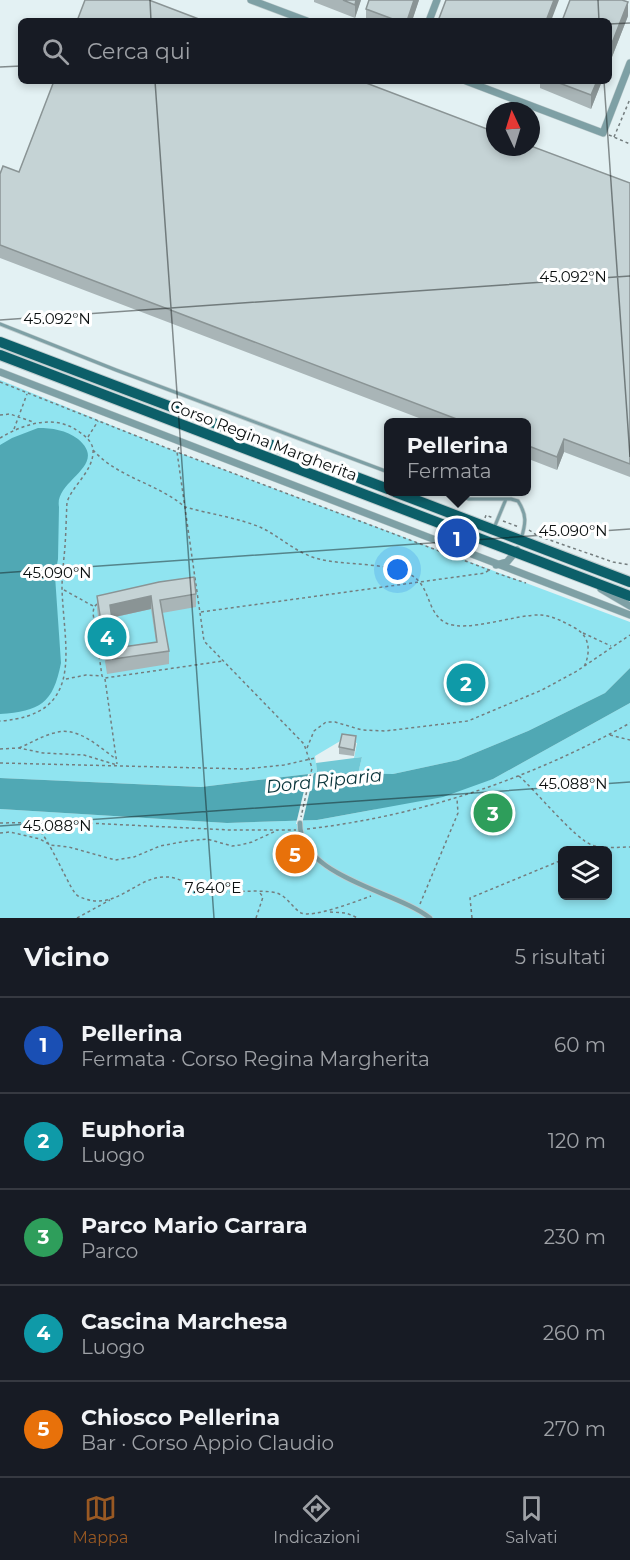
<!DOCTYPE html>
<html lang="it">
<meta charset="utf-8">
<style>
body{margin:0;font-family:Montserrat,sans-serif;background:#20242c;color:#f1f3f6}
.controls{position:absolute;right:18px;bottom:18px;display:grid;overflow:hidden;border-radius:9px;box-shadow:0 3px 9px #0003}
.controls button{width:54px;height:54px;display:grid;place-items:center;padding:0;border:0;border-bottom:2px solid #363941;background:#171b24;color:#f1f3f6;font:30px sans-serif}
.compass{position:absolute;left:486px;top:102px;width:54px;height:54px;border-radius:50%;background:#171b24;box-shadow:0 3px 9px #0003;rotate:356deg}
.you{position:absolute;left:398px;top:570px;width:21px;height:21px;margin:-15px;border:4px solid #fff;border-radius:50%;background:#1a73e8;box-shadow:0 0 0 9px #1a73e833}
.badge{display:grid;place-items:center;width:39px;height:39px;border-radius:50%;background:#995923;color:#fff;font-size:20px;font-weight:700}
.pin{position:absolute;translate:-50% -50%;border:3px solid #fff;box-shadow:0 2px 6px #0006}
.popup{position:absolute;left:384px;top:418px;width:147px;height:78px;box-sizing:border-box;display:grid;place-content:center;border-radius:9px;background:#171b24;filter:drop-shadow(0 2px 4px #0005);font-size:20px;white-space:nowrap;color:#9ea1a6}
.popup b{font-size:22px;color:#f1f3f6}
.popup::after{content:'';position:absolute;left:50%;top:100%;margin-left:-12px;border:12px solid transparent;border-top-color:#171b24}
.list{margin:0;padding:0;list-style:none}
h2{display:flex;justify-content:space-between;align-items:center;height:78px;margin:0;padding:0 24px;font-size:26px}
h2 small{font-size:20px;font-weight:400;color:#9ea1a6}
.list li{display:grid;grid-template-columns:39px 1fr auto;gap:18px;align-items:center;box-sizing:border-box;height:96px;padding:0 24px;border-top:2px solid #363941}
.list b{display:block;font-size:22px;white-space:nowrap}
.list p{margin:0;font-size:20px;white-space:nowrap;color:#9ea1a6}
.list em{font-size:20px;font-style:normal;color:#9ea1a6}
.icon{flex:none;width:33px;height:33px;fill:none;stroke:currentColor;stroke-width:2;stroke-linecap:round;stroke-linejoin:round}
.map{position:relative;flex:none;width:630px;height:918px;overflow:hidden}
.search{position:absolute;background:#171b24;box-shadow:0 3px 9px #0003;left:18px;right:18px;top:18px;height:66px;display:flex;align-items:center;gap:15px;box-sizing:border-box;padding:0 21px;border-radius:9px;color:#9ea1a6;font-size:22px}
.sheet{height:558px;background:#171b24}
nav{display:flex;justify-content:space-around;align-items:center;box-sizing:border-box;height:84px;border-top:2px solid #363941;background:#171b24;font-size:16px;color:#9ea1a6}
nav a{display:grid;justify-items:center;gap:3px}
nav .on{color:#995923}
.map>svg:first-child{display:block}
.green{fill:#90e4f0;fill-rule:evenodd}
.forest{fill:#71c8d5}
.water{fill:#50a8b4}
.pier{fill:#e3f1f3}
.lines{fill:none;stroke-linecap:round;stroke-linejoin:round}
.service-casing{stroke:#c0cdcf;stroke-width:4.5}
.pedestrian-casing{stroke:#c0cdcf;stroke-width:6}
.minor-casing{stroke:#c0cdcf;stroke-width:8}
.primary-casing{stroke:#c0cdcf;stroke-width:12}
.path{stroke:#747d7e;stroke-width:1.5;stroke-dasharray:3 3;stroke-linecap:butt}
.service{stroke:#7ea0a5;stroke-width:3}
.pedestrian{stroke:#7ea0a5;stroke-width:4.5}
.minor{stroke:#7ea0a5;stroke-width:7}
.primary{stroke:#0c5f69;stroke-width:10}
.wall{fill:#a9b5b7;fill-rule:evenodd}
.shaded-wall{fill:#8a9495}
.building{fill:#c5d3d5;stroke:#8a9495;stroke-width:1.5;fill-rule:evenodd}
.ticks{fill:none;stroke:#0b1010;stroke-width:1.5;stroke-opacity:0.45}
.labels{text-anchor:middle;stroke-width:6;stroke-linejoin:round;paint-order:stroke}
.street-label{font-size:16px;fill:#0b1010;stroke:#fff}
.water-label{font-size:18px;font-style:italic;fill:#0b363c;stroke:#fff}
.ticks-label{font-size:15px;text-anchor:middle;fill:#0b1010;stroke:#fff;stroke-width:6;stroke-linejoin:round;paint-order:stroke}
</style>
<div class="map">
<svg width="630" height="918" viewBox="0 0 630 918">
<rect width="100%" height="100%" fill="#e3f1f3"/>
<path class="green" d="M0,380L177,452L630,622V668L605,693L528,731L458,760L393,774H358L362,757L354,758L357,743L342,740L315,756L317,773L201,787L0,778Z
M630,703V918H0V809L227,823L317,820L372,810L493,779ZM562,850H608V896H562Z"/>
<path class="forest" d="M362,757L358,774L317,773L316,763Z"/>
<path class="water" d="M38,428C52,428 66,430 78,439C110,466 54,480 59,507L58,559L55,576L61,663C53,704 40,711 0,714V445L12,438Z
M630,668V703L493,779L443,797L317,820L227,823L0,809V778L201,787L317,773L393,774L458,760L528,731L605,693Z"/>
<path class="pier" d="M314,773L302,824H296L308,774Z"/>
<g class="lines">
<defs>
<path id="service" d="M0,324L116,370L388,472
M439,492L469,499H511L518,501C527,515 526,523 521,539
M494,528L506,499"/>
<path id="pedestrian" d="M300,823C299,877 397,891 430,918"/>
<path id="minor" d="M251,0L307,21
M429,21L437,0
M466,81L603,133L630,63
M0,372L630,615
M496,565L507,562L517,550
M601,589L630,606"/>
<path id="primary" d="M0,342L388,489
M0,355L630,596
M395,492L630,582"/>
</defs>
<use href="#service" class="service-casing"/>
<use href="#pedestrian" class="pedestrian-casing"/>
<use href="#minor" class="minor-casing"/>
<use href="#primary" class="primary-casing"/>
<path class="path" d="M609,135L630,144
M614,137L630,99
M0,382L177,452L492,571
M0,415L10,414L33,422
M14,429L27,394
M88,437L98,421
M0,438C25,423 57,413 82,434C88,438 94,445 93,453C92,472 73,485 67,502C66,520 66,539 64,557C63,568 62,578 62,589C64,650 86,715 0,721
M179,447L177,452L204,641L304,744L312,768L301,817
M93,450C118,478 157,483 185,507C209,514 241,518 264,529C283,539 298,554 319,559C347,566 384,562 409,574C432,585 425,612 446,623C467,633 516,614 541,615C553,616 564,622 575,628C590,636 591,652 584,667
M485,518L486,515L493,518
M503,521L519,527
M529,530L538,536L613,562L630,565
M496,573L526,583
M64,590L93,606
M97,604L94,607L93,613L102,676L105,678L223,661
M201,612L485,573L489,570
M583,633L611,646
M66,679L86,675L102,676
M105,679L117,764
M610,735L630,740
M19,748C31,743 42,736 54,733C77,725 99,747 116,759
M307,748L314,731L326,722H335L362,730L385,731L468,721L542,690L577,671L630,635
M0,749L19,748L43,753L84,755L117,765
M0,763L245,769L284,765L315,758
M519,776C535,790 576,840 592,845C604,849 617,847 630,847
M0,823L66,822L230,830H296
M33,823C50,837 70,892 78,896C115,914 133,878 164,877C178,876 190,886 203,889C226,895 249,889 272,892C287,894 290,906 301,913C314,918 357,901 371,896
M307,829C420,816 530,779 630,723
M0,833L10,832L40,839L50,845L69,847L115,860L134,857L160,846L187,841L207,839L232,846L240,845L252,842L278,830
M581,850L591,846
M420,904L458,813L457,799
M330,912L346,913L358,918
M77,918L110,900
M256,918L263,897L260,893
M472,918L470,898L562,860"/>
<use href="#service" class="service"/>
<use href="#pedestrian" class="pedestrian"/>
<use href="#minor" class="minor"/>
<use href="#primary" class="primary"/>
</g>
<path class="wall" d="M314,0H361L355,18L314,2Z
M369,0H419L412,21H366V9Z
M628,16L612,57L609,55V21Z
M540,81H602L591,109L540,88Z
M19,172L630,183V477L564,452L557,470L526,458V423H432L0,258V174Z
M196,594V607L162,613L169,651V664L107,674L97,609V596ZM151,609L156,642L116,648L111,618Z
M356,743L354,756L339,754V747Z"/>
<path class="shaded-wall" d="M356,0H361L355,18V5Z
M414,0H419L412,21H407Z
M554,0H559L551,21H546Z
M628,2V16L612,57V43Z
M597,81H602L591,109V95Z
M564,439V452L557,470V457Z
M151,596V609L110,618V605Z"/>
<path class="building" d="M85,0H149L204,21H77Z
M343,0H356L355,5Z
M369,0H414L407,21H398L366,9Z
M446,0H554L546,21H438Z
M570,0H622L628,2L612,43L609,42V21H562Z
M54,81H361L495,132V147H531V146L630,183V464L564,439L557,457L526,445V423H467L0,245V174L3,166L19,172Z
M554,81H597L591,95Z
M194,577L196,594L160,600L169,651L107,660L97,596L159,582ZM151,596L157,642L116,648L110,605Z
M342,734L356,736L354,750L339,747Z"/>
<path class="ticks" d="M150,0L151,21M598,0L599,21M609,24L630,23M0,67L21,66M155,81L214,918M604,81L630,457M0,320L630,276M0,573L630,529M0,826L630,782"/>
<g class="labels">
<g class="street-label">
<text transform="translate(264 440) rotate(21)" y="6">Corso Regina Margherita</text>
</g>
<g class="water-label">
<text transform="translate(324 781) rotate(-6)" y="6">Dora Riparia</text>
</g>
</g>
<g class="ticks-label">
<text x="573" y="282">45.092°N</text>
<text x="57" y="324">45.092°N</text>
<text x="573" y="536">45.090°N</text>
<text x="57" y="578">45.090°N</text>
<text x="573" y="789">45.088°N</text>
<text x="57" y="831">45.088°N</text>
<text x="213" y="893">7.640°E</text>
</g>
</svg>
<div class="controls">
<button><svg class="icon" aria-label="layers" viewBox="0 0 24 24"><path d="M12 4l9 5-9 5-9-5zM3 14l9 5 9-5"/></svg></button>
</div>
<svg class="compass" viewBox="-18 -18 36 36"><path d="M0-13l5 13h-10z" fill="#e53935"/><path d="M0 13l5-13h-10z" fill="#9ea1a6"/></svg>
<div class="you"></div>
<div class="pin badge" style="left:457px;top:538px;background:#1a4fb4">1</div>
<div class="popup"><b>Pellerina</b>Fermata</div>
<div class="pin badge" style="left:466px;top:683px;background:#0f9aa8">2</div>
<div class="pin badge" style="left:493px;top:813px;background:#2e9e5b">3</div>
<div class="pin badge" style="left:107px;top:637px;background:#0f9aa8">4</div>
<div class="pin badge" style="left:295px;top:854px;background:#e8710a">5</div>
<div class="search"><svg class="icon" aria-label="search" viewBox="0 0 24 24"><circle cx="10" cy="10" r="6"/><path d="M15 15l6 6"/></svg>Cerca qui</div>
</div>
<section class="sheet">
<h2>Vicino<small>5 risultati</small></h2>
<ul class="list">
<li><span class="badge" style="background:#1a4fb4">1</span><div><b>Pellerina</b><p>Fermata · Corso Regina Margherita</p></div><em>60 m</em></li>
<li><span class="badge" style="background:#0f9aa8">2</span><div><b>Euphoria</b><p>Luogo</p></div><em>120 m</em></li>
<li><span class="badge" style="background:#2e9e5b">3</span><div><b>Parco Mario Carrara</b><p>Parco</p></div><em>230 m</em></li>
<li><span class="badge" style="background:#0f9aa8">4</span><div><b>Cascina Marchesa</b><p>Luogo</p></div><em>260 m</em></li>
<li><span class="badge" style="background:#e8710a">5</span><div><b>Chiosco Pellerina</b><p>Bar · Corso Appio Claudio</p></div><em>270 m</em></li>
</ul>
</section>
<nav>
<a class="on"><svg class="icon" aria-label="map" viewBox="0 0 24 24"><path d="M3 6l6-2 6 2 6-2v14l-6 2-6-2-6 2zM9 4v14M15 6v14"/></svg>Mappa</a>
<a><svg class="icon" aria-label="directions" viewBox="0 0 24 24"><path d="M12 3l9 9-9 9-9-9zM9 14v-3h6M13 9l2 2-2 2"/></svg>Indicazioni</a>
<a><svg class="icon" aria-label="saved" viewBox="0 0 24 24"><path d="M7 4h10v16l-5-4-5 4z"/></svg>Salvati</a>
</nav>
